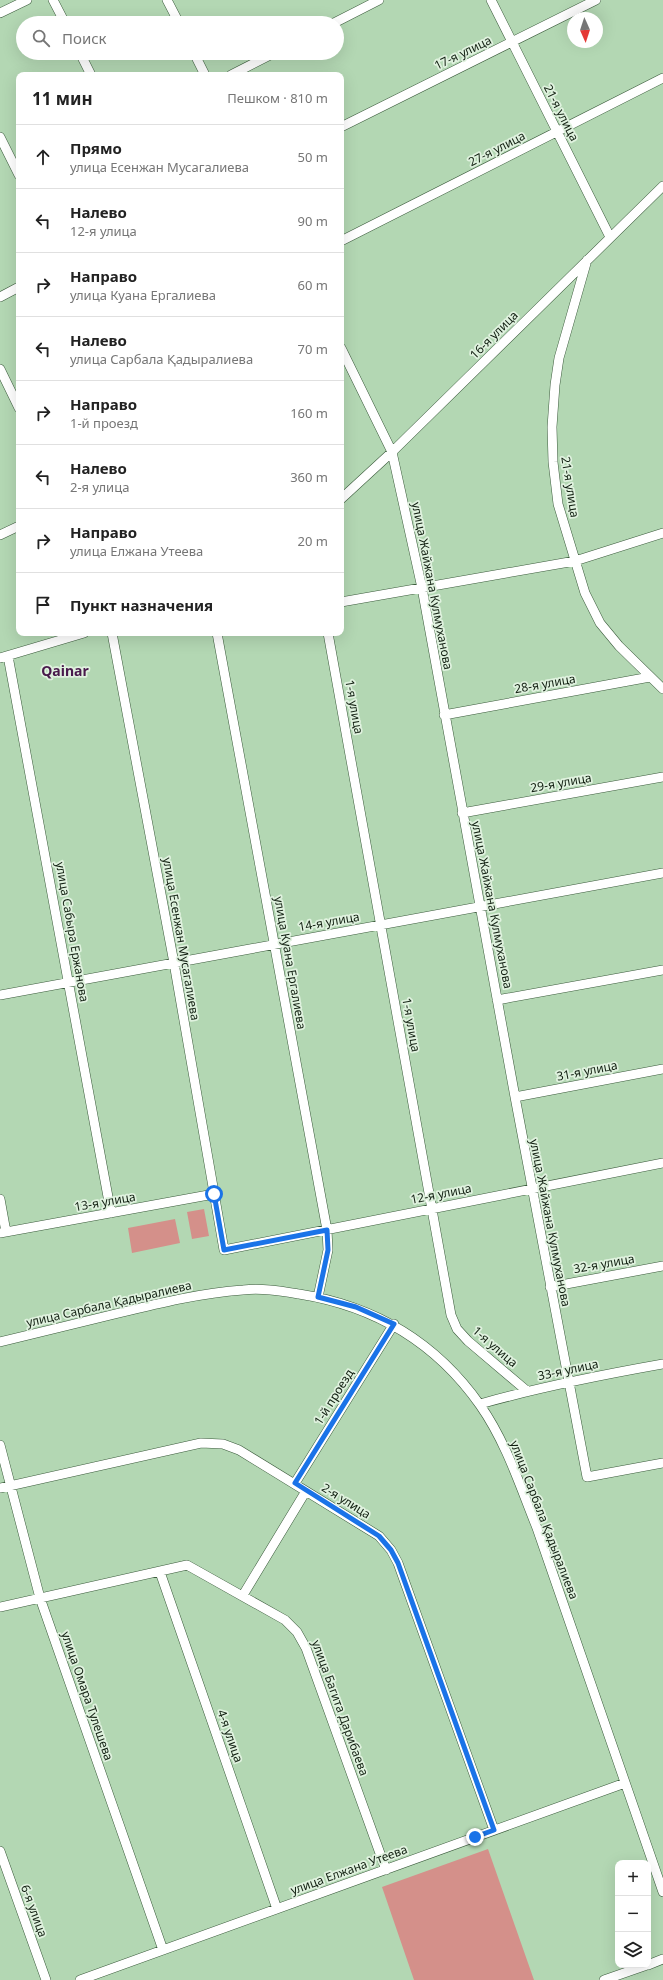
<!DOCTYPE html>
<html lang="ru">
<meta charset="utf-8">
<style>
body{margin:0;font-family:"Noto Sans",sans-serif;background:#f6f6f6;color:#222}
.controls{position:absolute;right:12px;bottom:12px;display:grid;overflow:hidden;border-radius:8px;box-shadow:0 4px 16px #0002}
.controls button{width:36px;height:36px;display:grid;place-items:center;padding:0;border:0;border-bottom:1px solid #e0e0e0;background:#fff;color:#222;font:20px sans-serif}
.compass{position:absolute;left:567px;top:12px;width:36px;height:36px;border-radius:50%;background:#fff;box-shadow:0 4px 16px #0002;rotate:177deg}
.stop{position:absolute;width:12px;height:12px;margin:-9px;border:3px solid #1a73e8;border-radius:50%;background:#fff}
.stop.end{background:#1a73e8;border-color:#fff;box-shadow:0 1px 4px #0008}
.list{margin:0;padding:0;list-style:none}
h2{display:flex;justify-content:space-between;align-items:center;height:52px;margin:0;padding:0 16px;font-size:17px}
h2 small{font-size:13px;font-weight:400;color:#767676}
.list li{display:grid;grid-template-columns:26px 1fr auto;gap:12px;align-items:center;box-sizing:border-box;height:64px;padding:0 16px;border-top:1px solid #e0e0e0}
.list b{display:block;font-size:15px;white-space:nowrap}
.list p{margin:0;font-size:13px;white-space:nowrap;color:#767676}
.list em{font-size:13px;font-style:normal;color:#767676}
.icon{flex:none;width:22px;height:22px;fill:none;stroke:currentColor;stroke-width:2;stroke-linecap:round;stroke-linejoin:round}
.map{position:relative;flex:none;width:663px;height:1980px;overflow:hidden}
.search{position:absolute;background:#fff;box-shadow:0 4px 16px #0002;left:16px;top:16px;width:328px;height:44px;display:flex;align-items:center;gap:10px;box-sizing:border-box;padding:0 14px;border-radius:22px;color:#767676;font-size:15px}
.panel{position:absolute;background:#fff;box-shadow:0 4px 16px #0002;left:16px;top:72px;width:328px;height:564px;border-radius:8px}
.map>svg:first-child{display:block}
.garden{fill:#d4908a}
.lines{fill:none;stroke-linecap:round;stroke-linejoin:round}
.minor-casing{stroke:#3b5b3c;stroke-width:10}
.minor{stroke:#fff;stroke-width:9}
.route{stroke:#1a73e8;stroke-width:5}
.labels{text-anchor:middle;stroke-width:3.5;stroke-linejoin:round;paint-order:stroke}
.street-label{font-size:12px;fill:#111f11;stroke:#e0f2df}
.quarter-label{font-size:14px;font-weight:bold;fill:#491a4c;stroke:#e0f2df}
</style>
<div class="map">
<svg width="663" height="1980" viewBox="0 0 663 1980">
<rect width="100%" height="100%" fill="#b3d7b3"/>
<path class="garden" d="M204,1209L209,1236L192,1239L187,1212Z
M175,1219L180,1243L132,1253L128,1228Z
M488,1849L534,1980H414L382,1887Z"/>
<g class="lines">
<defs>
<path id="minor" d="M53,0L65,23
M167,0L179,23
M491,0L610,237
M0,13L27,0
M334,23L379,0
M80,53L91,75
M194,53L205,75
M231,75L274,53
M341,127L596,0
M0,137L19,175
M341,241L663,78
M587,260L559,358L555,385L552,427L553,462L558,504L585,593L600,623L619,646L663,689
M0,297L19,287
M341,348L392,452L422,588L515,1097L587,1477L663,1463
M0,369L19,408
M341,499L392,452L663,186
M0,535L19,526
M341,602L575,561L663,533
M112,633L174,963L224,1250L663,1163
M217,633L327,1230L328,1250L318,1297
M328,633L451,1315L457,1329L468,1341L527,1391
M8,656L111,1213
M0,658L84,633
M444,715L650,677
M462,813L663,777
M0,995L663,873
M497,1000L663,970
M515,1097L663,1069
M0,1199L6,1232
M0,1233L214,1194
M550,1287L663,1266
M0,1342C40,1332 79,1323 119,1313C160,1303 201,1293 243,1290C262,1288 280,1291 299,1294C375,1306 435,1341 480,1405C506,1442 520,1486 537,1528L663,1892
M480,1404C540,1387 601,1375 663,1364
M0,1445L40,1598L163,1950
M295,1483L394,1324
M0,1488L201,1443L223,1444L239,1450L379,1536L391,1550L398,1563L494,1830
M160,1572L277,1909
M243,1595L306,1491
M0,1607L187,1565L285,1620L297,1632L306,1648L386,1870
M0,1851L46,1980
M648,1965L663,1959
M80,1980L625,1783
M604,1980L647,1965"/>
</defs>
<use href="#minor" class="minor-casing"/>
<use href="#minor" class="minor"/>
</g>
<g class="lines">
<path class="route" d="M214,1194L224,1250L327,1230L328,1250L318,1297L356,1307L394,1324L295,1483L379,1536L391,1550L398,1563L494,1830L475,1837"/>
</g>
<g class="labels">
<g class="street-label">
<text transform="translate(463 53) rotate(-26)" y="4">17-я улица</text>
<text transform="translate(561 113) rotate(63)" y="4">21-я улица</text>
<text transform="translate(497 149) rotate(-27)" y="4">27-я улица</text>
<text transform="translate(494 335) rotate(-45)" y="4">16-я улица</text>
<text transform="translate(570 487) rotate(81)" y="4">21-я улица</text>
<text transform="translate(432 586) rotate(79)" y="4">улица Жайжана Кулмуханова</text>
<text transform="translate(545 684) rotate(-10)" y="4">28-я улица</text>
<text transform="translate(354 707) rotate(80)" y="4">1-я улица</text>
<text transform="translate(561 783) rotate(-10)" y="4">29-я улица</text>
<text transform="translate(492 905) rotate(79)" y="4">улица Жайжана Кулмуханова</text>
<text transform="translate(329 922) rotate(-10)" y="4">14-я улица</text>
<text transform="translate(72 932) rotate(80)" y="4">улица Сабыра Ержанова</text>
<text transform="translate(181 939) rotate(80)" y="4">улица Есенжан Мусагалиева</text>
<text transform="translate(290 963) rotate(80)" y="4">улица Куана Ергалиева</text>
<text transform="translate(411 1025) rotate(80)" y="4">1-я улица</text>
<text transform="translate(587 1071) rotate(-11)" y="4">31-я улица</text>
<text transform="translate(441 1194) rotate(-11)" y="4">12-я улица</text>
<text transform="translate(105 1202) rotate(-10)" y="4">13-я улица</text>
<text transform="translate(550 1223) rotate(79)" y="4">улица Жайжана Кулмуханова</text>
<text transform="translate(604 1264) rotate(-10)" y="4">32-я улица</text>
<text transform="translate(109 1304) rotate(-13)" y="4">улица Сарбала Қадыралиева</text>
<text transform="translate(495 1347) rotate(41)" y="4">1-я улица</text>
<text transform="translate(568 1370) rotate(-12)" y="4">33-я улица</text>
<text transform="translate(334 1397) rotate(-58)" y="4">1-й проезд</text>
<text transform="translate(346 1501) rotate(32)" y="4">2-я улица</text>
<text transform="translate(544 1520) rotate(69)" y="4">улица Сарбала Қадыралиева</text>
<text transform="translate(87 1696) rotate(71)" y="4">улица Омара Тулешева</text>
<text transform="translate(340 1708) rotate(70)" y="4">улица Багита Дарибаева</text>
<text transform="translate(230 1736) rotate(71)" y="4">4-я улица</text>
<text transform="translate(349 1870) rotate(-20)" y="4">улица Елжана Утеева</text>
<text transform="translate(34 1911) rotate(70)" y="4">6-я улица</text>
</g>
<g class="quarter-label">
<text x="65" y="676">Qainar</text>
</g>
</g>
</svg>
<div class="controls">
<button>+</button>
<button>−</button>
<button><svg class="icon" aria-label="layers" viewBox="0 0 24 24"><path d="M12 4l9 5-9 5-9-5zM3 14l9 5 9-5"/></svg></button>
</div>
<svg class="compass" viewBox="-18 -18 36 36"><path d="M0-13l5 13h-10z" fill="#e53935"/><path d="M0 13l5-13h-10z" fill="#767676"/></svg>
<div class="stop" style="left:214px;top:1194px"></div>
<div class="stop end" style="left:475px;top:1837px"></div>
<div class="search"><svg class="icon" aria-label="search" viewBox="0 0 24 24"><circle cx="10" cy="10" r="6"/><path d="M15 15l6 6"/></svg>Поиск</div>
<section class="panel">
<h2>11 мин<small>Пешком · 810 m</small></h2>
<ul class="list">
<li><svg class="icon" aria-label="ahead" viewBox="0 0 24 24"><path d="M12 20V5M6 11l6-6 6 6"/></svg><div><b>Прямо</b><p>улица Есенжан Мусагалиева</p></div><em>50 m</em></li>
<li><svg class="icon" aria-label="left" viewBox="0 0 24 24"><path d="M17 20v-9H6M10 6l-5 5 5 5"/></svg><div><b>Налево</b><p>12-я улица</p></div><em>90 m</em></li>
<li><svg class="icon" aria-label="right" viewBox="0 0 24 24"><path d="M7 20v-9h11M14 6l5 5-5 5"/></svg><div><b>Направо</b><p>улица Куана Ергалиева</p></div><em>60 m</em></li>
<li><svg class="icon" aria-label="left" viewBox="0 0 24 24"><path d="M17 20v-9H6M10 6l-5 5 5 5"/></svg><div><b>Налево</b><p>улица Сарбала Қадыралиева</p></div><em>70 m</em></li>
<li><svg class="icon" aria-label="right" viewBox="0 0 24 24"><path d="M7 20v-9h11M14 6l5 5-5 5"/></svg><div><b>Направо</b><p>1-й проезд</p></div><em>160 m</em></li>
<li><svg class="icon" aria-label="left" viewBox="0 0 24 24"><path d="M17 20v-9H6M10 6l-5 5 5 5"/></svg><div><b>Налево</b><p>2-я улица</p></div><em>360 m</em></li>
<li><svg class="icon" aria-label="right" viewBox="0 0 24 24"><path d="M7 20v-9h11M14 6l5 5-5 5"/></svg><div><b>Направо</b><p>улица Елжана Утеева</p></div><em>20 m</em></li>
<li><svg class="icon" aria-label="arrive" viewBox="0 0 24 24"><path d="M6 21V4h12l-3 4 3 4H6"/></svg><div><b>Пункт назначения</b></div></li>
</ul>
</section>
</div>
